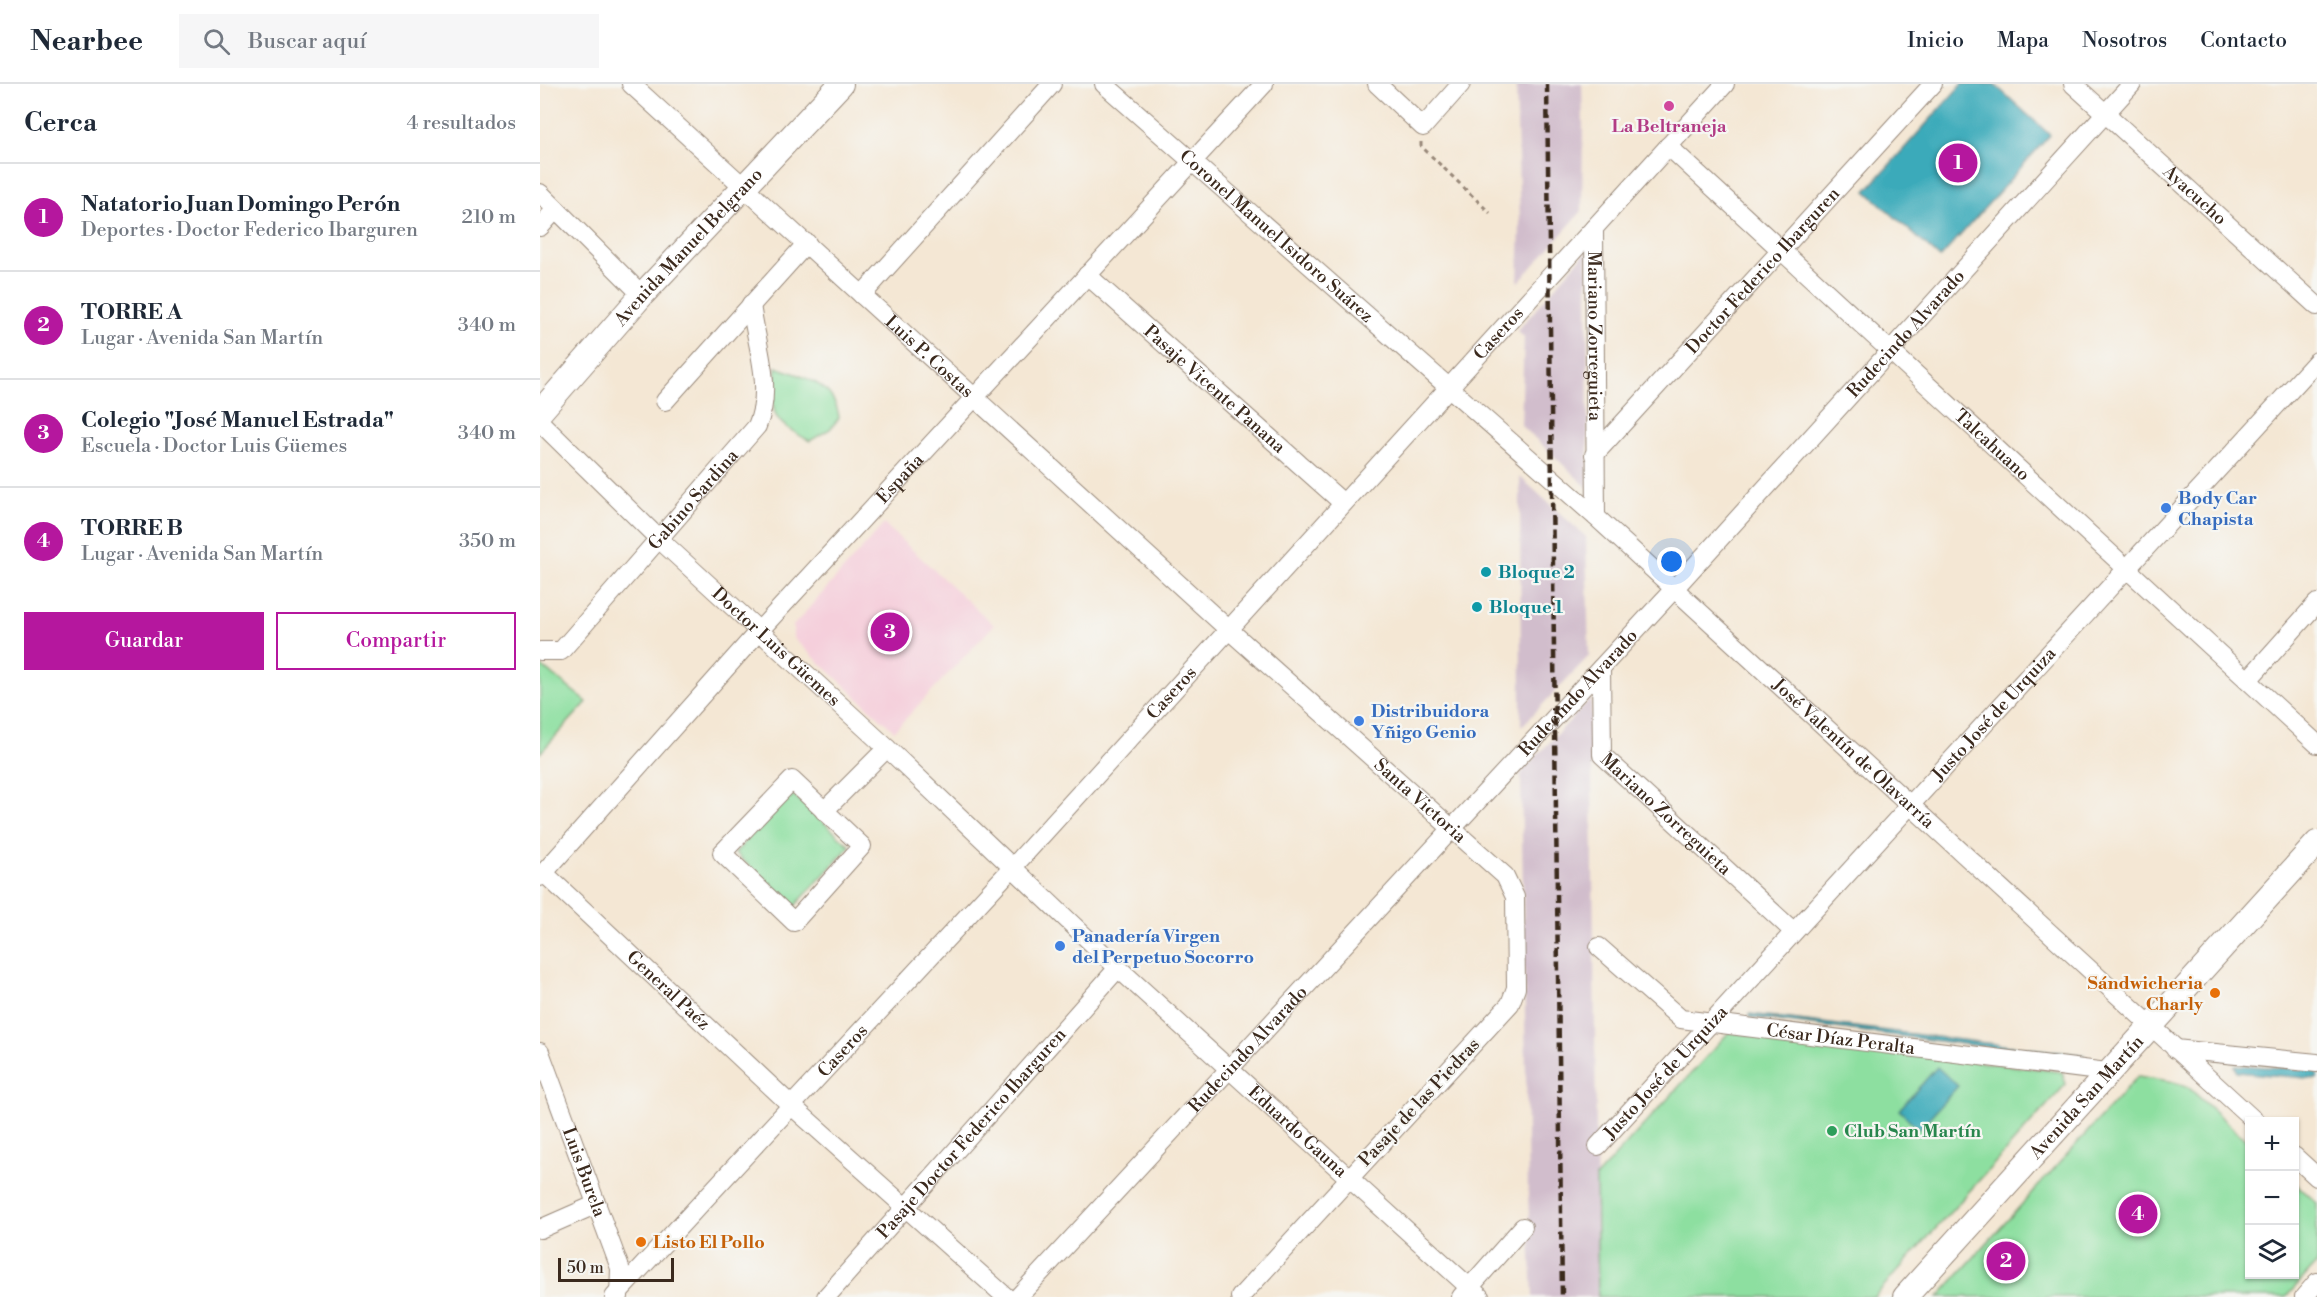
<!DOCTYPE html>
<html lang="es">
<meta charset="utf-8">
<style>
body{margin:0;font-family:"Libre Bodoni",serif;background:#f6f6f7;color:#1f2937}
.controls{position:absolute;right:18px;bottom:18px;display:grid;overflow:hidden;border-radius:0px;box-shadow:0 2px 4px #0004}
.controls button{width:54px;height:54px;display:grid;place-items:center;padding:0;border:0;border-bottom:2px solid #e0e1e3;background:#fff;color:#1f2937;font:30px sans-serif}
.scale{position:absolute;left:18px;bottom:15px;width:116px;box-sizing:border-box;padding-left:6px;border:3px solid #3b2a1e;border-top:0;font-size:16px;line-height:21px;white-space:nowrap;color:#3b2a1e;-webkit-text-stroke:4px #f6f6f2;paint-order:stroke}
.you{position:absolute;left:1132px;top:478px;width:21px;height:21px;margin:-15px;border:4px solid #fff;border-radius:50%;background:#1a73e8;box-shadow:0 0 0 9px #1a73e833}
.badge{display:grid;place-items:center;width:39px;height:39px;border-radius:50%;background:#b5179e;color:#fff;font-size:20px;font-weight:700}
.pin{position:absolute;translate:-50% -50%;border:3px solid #fff;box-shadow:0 2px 6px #0006}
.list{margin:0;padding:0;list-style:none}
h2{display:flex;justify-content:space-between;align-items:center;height:78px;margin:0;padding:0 24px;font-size:26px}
h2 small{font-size:20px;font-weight:400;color:#747a83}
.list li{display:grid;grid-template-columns:39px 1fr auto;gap:18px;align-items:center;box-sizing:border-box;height:108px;padding:0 24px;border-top:2px solid #e0e1e3}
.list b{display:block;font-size:22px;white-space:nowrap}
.list p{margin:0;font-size:20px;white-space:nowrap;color:#747a83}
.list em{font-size:20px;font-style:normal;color:#747a83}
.actions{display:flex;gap:12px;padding:18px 24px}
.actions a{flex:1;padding:14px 0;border:2px solid #b5179e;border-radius:0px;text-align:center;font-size:21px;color:#b5179e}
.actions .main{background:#b5179e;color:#fff}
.icon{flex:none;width:33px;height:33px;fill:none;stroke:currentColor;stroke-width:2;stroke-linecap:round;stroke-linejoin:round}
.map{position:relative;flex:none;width:1777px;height:1213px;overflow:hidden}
header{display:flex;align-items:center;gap:36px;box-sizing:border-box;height:84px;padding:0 30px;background:#fff;border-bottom:2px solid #e0e1e3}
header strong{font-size:28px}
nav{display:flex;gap:33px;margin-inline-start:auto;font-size:21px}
.search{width:420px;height:54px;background:#f6f6f7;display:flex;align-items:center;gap:15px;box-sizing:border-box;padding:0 21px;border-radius:0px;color:#747a83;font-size:22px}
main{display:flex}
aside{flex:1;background:#fff}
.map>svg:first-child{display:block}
.built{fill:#f5cfdb}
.industrial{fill:#d1bdcc}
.green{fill:#8ddfa0;stroke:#64845f;stroke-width:1.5}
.water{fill:#3baaba;stroke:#3b6a6c;stroke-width:1.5}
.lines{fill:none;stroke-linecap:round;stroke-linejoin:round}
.minor-casing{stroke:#988879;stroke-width:20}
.major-casing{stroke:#988879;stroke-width:26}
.path{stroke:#988879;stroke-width:3;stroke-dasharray:4.5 4.5;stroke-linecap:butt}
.minor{stroke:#fff;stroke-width:18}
.major{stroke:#fff;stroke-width:24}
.rail{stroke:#3b2a1e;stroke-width:4.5;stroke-dasharray:9 4.5;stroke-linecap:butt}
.hotel-dot{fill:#d1479c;stroke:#f6f6f2;stroke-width:2}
.shop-dot{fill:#3f7fe0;stroke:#f6f6f2;stroke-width:2}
.culture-dot{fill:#0f9aa8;stroke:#f6f6f2;stroke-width:2}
.food-dot{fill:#e8710a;stroke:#f6f6f2;stroke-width:2}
.leisure-dot{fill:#2e9e5b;stroke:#f6f6f2;stroke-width:2}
.labels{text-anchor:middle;stroke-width:4.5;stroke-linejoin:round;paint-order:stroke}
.hotel-label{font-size:18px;font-weight:bold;fill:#b23c85;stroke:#f6f6f2}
.street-label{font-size:18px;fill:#3b2a1e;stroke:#f6f6f2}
.shop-label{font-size:18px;font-weight:bold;fill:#366cbe;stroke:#f6f6f2;text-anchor:start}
.culture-label{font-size:18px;font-weight:bold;fill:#0d838f;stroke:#f6f6f2;text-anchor:start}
.food-label{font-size:18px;font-weight:bold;fill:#c56008;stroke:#f6f6f2;text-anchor:end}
.leisure-label{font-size:18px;font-weight:bold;fill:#27864d;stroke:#f6f6f2;text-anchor:start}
</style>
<header>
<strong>Nearbee</strong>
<div class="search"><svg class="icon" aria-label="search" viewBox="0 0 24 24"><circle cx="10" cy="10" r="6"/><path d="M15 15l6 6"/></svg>Buscar aquí</div>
<nav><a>Inicio</a><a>Mapa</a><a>Nosotros</a><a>Contacto</a></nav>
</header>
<main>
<aside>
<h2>Cerca<small>4 resultados</small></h2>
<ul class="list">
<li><span class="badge">1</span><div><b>Natatorio Juan Domingo Perón</b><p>Deportes · Doctor Federico Ibarguren</p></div><em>210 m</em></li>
<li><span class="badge">2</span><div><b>TORRE A</b><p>Lugar · Avenida San Martín</p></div><em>340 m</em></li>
<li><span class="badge">3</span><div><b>Colegio &quot;José Manuel Estrada&quot;</b><p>Escuela · Doctor Luis Güemes</p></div><em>340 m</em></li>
<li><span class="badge">4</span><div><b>TORRE B</b><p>Lugar · Avenida San Martín</p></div><em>350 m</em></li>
</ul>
<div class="actions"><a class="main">Guardar</a><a>Compartir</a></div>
</aside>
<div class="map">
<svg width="1777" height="1213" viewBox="0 0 1777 1213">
<rect width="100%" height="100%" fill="#f6f6f2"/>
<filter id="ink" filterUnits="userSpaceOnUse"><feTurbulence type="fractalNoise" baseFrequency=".0167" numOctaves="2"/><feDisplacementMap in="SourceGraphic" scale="12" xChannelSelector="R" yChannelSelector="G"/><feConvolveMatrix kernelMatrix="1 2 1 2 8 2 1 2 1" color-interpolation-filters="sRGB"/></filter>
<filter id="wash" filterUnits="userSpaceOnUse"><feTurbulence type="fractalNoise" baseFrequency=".008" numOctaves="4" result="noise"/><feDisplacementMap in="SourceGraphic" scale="24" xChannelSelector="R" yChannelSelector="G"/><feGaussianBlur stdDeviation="1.35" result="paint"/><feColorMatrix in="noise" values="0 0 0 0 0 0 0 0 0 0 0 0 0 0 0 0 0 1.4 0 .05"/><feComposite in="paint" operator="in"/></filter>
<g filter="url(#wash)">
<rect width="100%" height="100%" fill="#f4e7d4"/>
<path class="built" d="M344,440L454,541L354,647L253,554V542Z"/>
<path class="industrial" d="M976,0H1042L1043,40L1042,127L978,199L980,141Z
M1047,167L1048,404L981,341L984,253L977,247Z
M980,393L1046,453L1049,572L981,643Z
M1051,614L1058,1213H993L988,1111L981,689Z"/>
<path class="green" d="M236,283C265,293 295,300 299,334L290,345L270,357C226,334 232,330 236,283Z
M0,581L47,618L0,669Z
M250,708L310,762L254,823L195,769Z
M1189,948L1522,988L1526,1000L1334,1213H1058L1056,1093Z
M1598,992L1630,997L1647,1002L1709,1059L1710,1190H1754L1755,1099L1777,1119V1179L1746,1213H1398Z"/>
<path class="water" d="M1422,0H1454L1510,51L1400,174L1326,107Z
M1209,930L1544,971L1541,975L1209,933Z
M1695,981L1777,986V995L1697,988Z
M1397,983L1418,1002L1379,1045L1359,1026Z"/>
</g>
<g filter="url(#ink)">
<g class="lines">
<defs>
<g id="minor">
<path id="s1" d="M91,0L688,545L965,792L975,813L976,904L970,920L700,1213"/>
<path id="s2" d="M564,0L1056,433L1716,1038"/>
<path d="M837,0L883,43L921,0"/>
<path id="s3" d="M1533,0L1777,222"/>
<path id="s4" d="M1128,62L1777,660"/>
<path d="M0,109L102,211"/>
<path d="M0,143L16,125"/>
<path id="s5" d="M1054,144L1056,433"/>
<path id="s6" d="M547,191L803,419"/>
<path d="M322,211L512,0"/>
<path d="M125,317L267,159"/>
<path id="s7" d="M0,338L120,456L347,664L578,884L940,1213"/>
<path id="s8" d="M1054,371L1393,0"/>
<path id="s9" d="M0,567H21L217,342C234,302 216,262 211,220"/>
<path id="s10" d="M1061,584L1062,671L1253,847"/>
<path d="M1708,596L1777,519"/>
<path d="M252,696L322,762L254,838L182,769Z"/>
<path d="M284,727L347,664"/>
<path id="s11" d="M4,789L253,1023L466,1213"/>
<path id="s12" d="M0,793L218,548L724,0"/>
<path id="s13" d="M1059,863L1141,935L1567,988"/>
<path d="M1635,965L1777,979"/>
<path id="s14" d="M0,968L80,1184L79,1213"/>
<path id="s15" d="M1058,1062L1777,277"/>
<path d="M1754,1072L1777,1093"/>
<path d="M0,1145L57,1120"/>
<path id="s16" d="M74,1213L473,783L1185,0"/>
<path id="s17" d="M286,1213L578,884"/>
<path id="s18" d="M478,1213L1134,505L1592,0"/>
<path d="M921,1213L983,1143"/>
<path d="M1764,1213L1777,1198"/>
</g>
<g id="major">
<path id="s19" d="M0,328L102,211L301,0"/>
<path id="s20" d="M1365,1213L1777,759"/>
</g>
</defs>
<use href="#minor" class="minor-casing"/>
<use href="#major" class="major-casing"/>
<path class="path" d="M881,58V62L950,129"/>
<use href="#minor" class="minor"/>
<use href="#major" class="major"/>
<path class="rail" d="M1007,0L1022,1213"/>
</g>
</g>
<circle class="hotel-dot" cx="1129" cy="22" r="6"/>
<g class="shop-dot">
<circle cx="1626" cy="424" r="6"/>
<circle cx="819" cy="637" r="6"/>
<circle cx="520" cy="862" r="6"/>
</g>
<g class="culture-dot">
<circle cx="946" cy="488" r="6"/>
<circle cx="937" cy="523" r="6"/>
</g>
<g class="food-dot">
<circle cx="1675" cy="909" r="6"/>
<circle cx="101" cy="1158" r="6"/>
</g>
<circle class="leisure-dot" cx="1292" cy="1047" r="6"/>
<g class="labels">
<g class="hotel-label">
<text x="1129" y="48">La Beltraneja</text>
</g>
<g class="street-label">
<text dy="6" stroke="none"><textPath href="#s3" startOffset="165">Ayacucho</textPath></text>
<text dy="6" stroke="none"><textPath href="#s2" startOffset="230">Coronel Manuel Isidoro Suárez</textPath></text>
<text dy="6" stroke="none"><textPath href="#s19" startOffset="222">Avenida Manuel Belgrano</textPath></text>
<text dy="6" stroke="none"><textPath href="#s8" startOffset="250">Doctor Federico Ibarguren</textPath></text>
<text dy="6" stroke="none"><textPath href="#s16" startOffset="1308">Caseros</textPath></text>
<text dy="6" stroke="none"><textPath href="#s18" startOffset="1310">Rudecindo Alvarado</textPath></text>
<text dy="6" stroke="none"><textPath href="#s5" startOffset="108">Mariano Zorreguieta</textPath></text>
<text dy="6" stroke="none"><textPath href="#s1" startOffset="404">Luis P. Costas</textPath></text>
<text dy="6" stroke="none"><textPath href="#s6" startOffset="171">Pasaje Vicente Panana</textPath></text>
<text dy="6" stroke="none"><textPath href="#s4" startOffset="441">Talcahuano</textPath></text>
<text dy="6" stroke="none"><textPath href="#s12" startOffset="537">España</textPath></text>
<text dy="6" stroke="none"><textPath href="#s9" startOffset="222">Gabino Sardina</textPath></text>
<text dy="6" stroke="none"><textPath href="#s7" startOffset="326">Doctor Luis Güemes</textPath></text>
<text dy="6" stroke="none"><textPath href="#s16" startOffset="822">Caseros</textPath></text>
<text dy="6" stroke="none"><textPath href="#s18" startOffset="824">Rudecindo Alvarado</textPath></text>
<text dy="6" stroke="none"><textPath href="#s15" startOffset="586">Justo José de Urquiza</textPath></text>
<text dy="6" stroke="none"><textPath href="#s2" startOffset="1005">José Valentín de Olavarría</textPath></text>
<text dy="6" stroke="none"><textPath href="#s1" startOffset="1066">Santa Victoria</textPath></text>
<text dy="6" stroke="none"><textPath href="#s10" startOffset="174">Mariano Zorreguieta</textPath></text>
<text dy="6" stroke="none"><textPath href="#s11" startOffset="171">General Paéz</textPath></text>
<text dy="6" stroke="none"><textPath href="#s13" startOffset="270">César Díaz Peralta</textPath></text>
<text dy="6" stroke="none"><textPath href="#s18" startOffset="338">Rudecindo Alvarado</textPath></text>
<text dy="6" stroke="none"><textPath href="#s16" startOffset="336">Caseros</textPath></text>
<text dy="6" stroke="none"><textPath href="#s15" startOffset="100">Justo José de Urquiza</textPath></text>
<text dy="6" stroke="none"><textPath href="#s20" startOffset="270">Avenida San Martín</textPath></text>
<text transform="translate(879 1018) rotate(-47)" y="6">Pasaje de las Piedras</text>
<text dy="6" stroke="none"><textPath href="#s7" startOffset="1038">Eduardo Gauna</textPath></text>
<text dy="6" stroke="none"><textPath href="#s17" startOffset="219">Pasaje Doctor Federico Ibarguren</textPath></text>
<text dy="6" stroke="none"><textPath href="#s14" startOffset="128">Luis Burela</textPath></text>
</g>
<g class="shop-label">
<text x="1638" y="420">Body Car<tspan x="1638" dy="21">Chapista</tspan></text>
<text x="831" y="633">Distribuidora<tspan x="831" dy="21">Yñigo Genio</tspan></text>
<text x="532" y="858">Panadería Virgen<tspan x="532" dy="21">del Perpetuo Socorro</tspan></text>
</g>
<g class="culture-label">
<text x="958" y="494">Bloque 2</text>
<text x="949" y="529">Bloque 1</text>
</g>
<g class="food-label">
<text x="1663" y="905">Sándwicheria<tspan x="1663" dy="21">Charly</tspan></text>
<text x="113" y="1164" text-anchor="start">Listo El Pollo</text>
</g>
<g class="leisure-label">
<text x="1304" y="1053">Club San Martín</text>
</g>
</g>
</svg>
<div class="controls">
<button>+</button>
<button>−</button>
<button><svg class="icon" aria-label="layers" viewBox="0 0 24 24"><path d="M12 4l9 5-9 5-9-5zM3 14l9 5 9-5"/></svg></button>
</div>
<div class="scale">50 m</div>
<div class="you"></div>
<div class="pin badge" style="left:1418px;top:79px">1</div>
<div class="pin badge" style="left:1466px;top:1177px">2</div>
<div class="pin badge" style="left:350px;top:548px">3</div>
<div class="pin badge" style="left:1598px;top:1130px">4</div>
</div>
</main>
